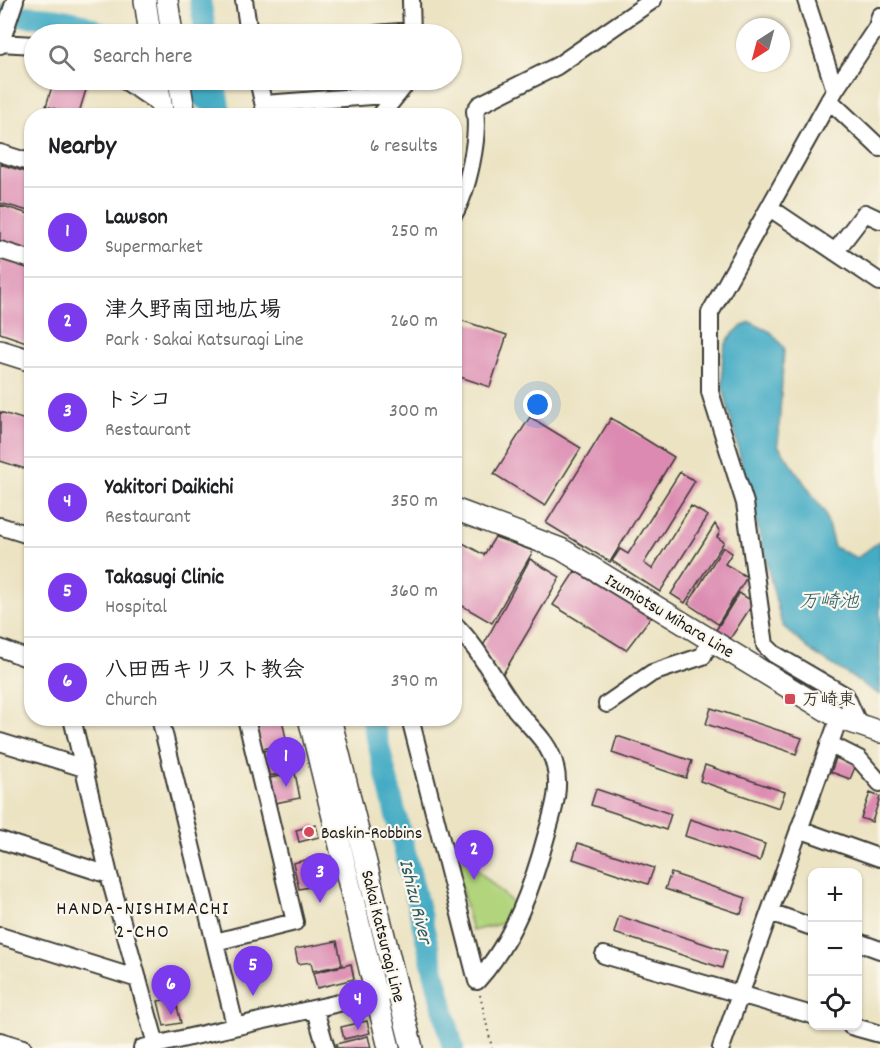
<!DOCTYPE html>
<meta charset="utf-8">
<style>
body{margin:0;font-family:Dekko,"Klee One",sans-serif;background:#f6f6f6;color:#202124}
.controls{position:absolute;right:18px;bottom:18px;display:grid;overflow:hidden;border-radius:12px;box-shadow:0 2px 4px #0004}
.controls button{width:54px;height:54px;display:grid;place-items:center;padding:0;border:0;border-bottom:2px solid #e0e0e0;background:#fff;color:#202124;font:30px sans-serif}
.compass{position:absolute;left:736px;top:18px;width:54px;height:54px;border-radius:50%;background:#fff;box-shadow:0 2px 4px #0004;rotate:216deg}
.you{position:absolute;left:538px;top:405px;width:21px;height:21px;margin:-15px;border:4px solid #fff;border-radius:50%;background:#1a73e8;box-shadow:0 0 0 9px #1a73e833}
.badge{display:grid;place-items:center;width:39px;height:39px;border-radius:50%;background:#7c3aed;color:#fff;font-size:20px;font-weight:700}
.pin{position:absolute;translate:-50% -50px;filter:drop-shadow(0 2px 3px #0008)}
.pin::after{content:'';position:absolute;top:32px;width:21px;height:18px;background:inherit;clip-path:polygon(0 0,100% 0,50% 100%)}
.list{margin:0;padding:0;list-style:none}
h2{display:flex;justify-content:space-between;align-items:center;height:78px;margin:0;padding:0 24px;font-size:26px}
h2 small{font-size:20px;font-weight:400;color:#757577}
.list li{display:grid;grid-template-columns:39px 1fr auto;gap:18px;align-items:center;box-sizing:border-box;height:90px;padding:0 24px;border-top:2px solid #e0e0e0}
.list b{display:block;font-size:22px;white-space:nowrap}
.list p{margin:0;font-size:20px;white-space:nowrap;color:#757577}
.list em{font-size:20px;font-style:normal;color:#757577}
.icon{flex:none;width:33px;height:33px;fill:none;stroke:currentColor;stroke-width:2;stroke-linecap:round;stroke-linejoin:round}
.map{position:relative;flex:none;width:880px;height:1048px;overflow:hidden}
.search{position:absolute;background:#fff;box-shadow:0 2px 4px #0004;left:24px;top:24px;width:438px;height:66px;display:flex;align-items:center;gap:15px;box-sizing:border-box;padding:0 21px;border-radius:33px;color:#757577;font-size:22px}
.panel{position:absolute;background:#fff;box-shadow:0 2px 4px #0004;left:24px;top:108px;width:438px;height:618px;border-radius:24px}
.map>svg:first-child{display:block}
.green{fill:#b2d47d;stroke:#67784c;stroke-width:1.5}
.water{fill:#44acc4;stroke:#306470;stroke-width:1.5}
.lines{fill:none;stroke-linecap:round;stroke-linejoin:round}
.river{stroke:#44acc4;stroke-width:22}
.building{fill:#dc8ab1}
.minor-casing{stroke:#3b3a35;stroke-width:20}
.major-casing{stroke:#3b3a35;stroke-width:24}
.path{stroke:#3b3a35;stroke-width:2;stroke-dasharray:1.5 4.5;stroke-linecap:butt}
.minor{stroke:#fff;stroke-width:16}
.major{stroke:#fff;stroke-width:21}
.poi-dot{fill:#d1495b;stroke:#fbf7ec;stroke-width:2}
.labels{text-anchor:middle;stroke-width:4.5;stroke-linejoin:round;paint-order:stroke}
.street-label{font-size:18px;fill:#1c1c1c;stroke:#fbf7ec}
.poi-label{font-size:18px;fill:#1c1c1c;stroke:#fbf7ec;text-anchor:start}
.water-label{font-size:20px;font-style:italic;fill:#2e5d68;stroke:#fbf7ec}
.neighbourhood-label{font-size:20px;letter-spacing:1.5px;fill:#1c1c1c;stroke:#fbf7ec}
</style>
<div class="map">
<svg width="880" height="1048" viewBox="0 0 880 1048">
<rect width="100%" height="100%" fill="#fbf7ec"/>
<filter id="ink" filterUnits="userSpaceOnUse"><feTurbulence type="fractalNoise" baseFrequency=".0167" numOctaves="2"/><feDisplacementMap in="SourceGraphic" scale="12" xChannelSelector="R" yChannelSelector="G"/><feConvolveMatrix kernelMatrix="1 2 1 2 8 2 1 2 1" color-interpolation-filters="sRGB"/></filter>
<filter id="wash" filterUnits="userSpaceOnUse"><feTurbulence type="fractalNoise" baseFrequency=".008" numOctaves="4" result="noise"/><feDisplacementMap in="SourceGraphic" scale="24" xChannelSelector="R" yChannelSelector="G"/><feGaussianBlur stdDeviation="1.35" result="paint"/><feColorMatrix in="noise" values="0 0 0 0 0 0 0 0 0 0 0 0 0 0 0 0 0 1.4 0 .05"/><feComposite in="paint" operator="in"/></filter>
<g filter="url(#wash)">
<rect width="100%" height="100%" fill="#ece3c3"/>
<path class="green" d="M466,859L517,907L508,922L472,931L455,862Z"/>
<path class="water" d="M750,322L771,332L784,348L778,445L825,513L834,547L857,558L880,541V695L812,652L782,625L723,388C722,356 718,338 750,322Z"/>
<g class="lines">
<path class="river" d="M200,0L206,34
M0,15C36,17 70,15 102,34
M174,80L219,107
M214,80L221,116
M372,718L453,1048"/>
</g>
<g id="blocks">
<path class="building" d="M54,80H89L78,116L46,106Z
M0,164L32,174V212L0,203Z
M0,205L32,215V254L0,244Z
M0,258L32,268V344L0,333Z
M454,318L507,335L490,387L454,375Z
M0,412L32,422V471L0,461Z
M530,417L581,448L545,506L494,474Z
M611,418L674,457L610,562L546,523Z
M680,472L695,481L644,563L652,569L691,506L708,516L660,592L612,561L620,549L628,554Z
M715,524L720,532L717,537L724,542L685,603L671,594Z
M495,537L533,551L492,623L454,601V538L484,555Z
M723,547L732,553L725,564L747,577L718,624L688,604Z
M530,559L560,577L503,674L483,646Z
M575,571L651,617L626,650L553,605Z
M739,593L754,602L730,639L716,630Z
M711,708L802,738L796,754L706,724Z
M282,719L287,744L262,749L256,724Z
M617,736L692,761L686,778L612,753Z
M289,746L294,771L269,776L263,751Z
M836,758L856,765L850,779L831,772Z
M705,765L785,792L779,808L700,781Z
M295,773L300,798L275,803L270,778Z
M596,789L671,814L666,830L591,805Z
M870,793L880,797L872,822L861,818Z
M690,819L765,844L760,861L685,836Z
M316,825L319,837L299,842L296,830Z
M578,843L654,868L648,884L573,859Z
M318,857L324,884L299,889L293,863Z
M671,873L746,898L741,914L665,889Z
M619,916L727,951L722,968L614,933Z
M337,941L342,965L313,971L311,962L298,964L295,949Z
M351,964L354,979L317,988L313,973Z
M175,998L181,1023L164,1026L158,1001Z
M367,1021L370,1033L344,1039L341,1027Z
M368,1036L371,1048H337L336,1044Z"/>
</g>
</g>
<g filter="url(#ink)">
<use href="#blocks" fill-opacity="0" stroke="#3b3a35" stroke-width="1.5"/>
<g class="lines">
<defs>
<path id="minor" d="M244,0L249,34
M411,0L412,34
M806,0L835,90
M376,34L412,31
M0,43L34,45
M0,45L15,0
M124,80L161,105
M258,80L266,115
M829,100L880,148
M264,104L398,94
M380,116L409,80
M0,153L32,163
M770,208L880,282
M454,214C468,190 479,138 475,111L479,105L557,66L653,0
M0,250L32,260
M835,252L865,213L880,220
M0,526L32,536
M454,624C480,649 495,682 516,710C530,727 550,743 555,766C561,789 553,811 547,833C533,885 514,940 477,981
M0,648L32,660
M607,704L652,673L703,656L710,640
M72,718L109,875L157,1048
M160,718L235,1025
M410,718L477,981
M858,723L846,696L774,654L765,645L745,503L710,392V313L835,90L877,27L880,16
M0,742L84,768
M829,744L859,759L880,783
M799,829L880,858
M0,840L109,875
M770,912L812,927
M0,936L138,979
M215,942L295,922L246,718
M858,942L880,950
M604,955L812,1015
M315,1010L326,1048
M851,1026L880,1034
M0,1041L23,1048
M142,1048L387,992
M721,1048L839,718"/>
<path id="major" d="M145,0L150,34
M167,0L172,34
M157,80L163,116
M179,80L185,116
M0,351L32,361
M454,509L561,549L839,718L880,732
M309,718L389,1048
M330,718L412,1048"/>
</defs>
<use href="#minor" class="minor-casing"/>
<use href="#major" class="major-casing"/>
<path class="path" d="M480,995L492,1048"/>
<use href="#minor" class="minor"/>
<use href="#major" class="major"/>
</g>
</g>
<g class="poi-dot">
<rect x="784" y="693" width="12" height="12" rx="3"/>
<circle cx="309" cy="832" r="6"/>
</g>
<g class="labels">
<g class="street-label">
<text transform="translate(670 615) rotate(31)" y="6">Izumiotsu Mihara Line</text>
<text transform="translate(384 936) rotate(76)" y="6">Sakai Katsuragi Line</text>
</g>
<g class="poi-label">
<text x="802" y="705">万崎東</text>
<text x="321" y="838">Baskin-Robbins</text>
</g>
<g class="water-label">
<text x="829" y="607">万崎池</text>
<text transform="translate(417 901) rotate(76)" y="7">Ishizu River</text>
</g>
<g class="neighbourhood-label">
<text x="143" y="914">HANDA-NISHIMACHI<tspan x="143" dy="23">2-CHO</tspan></text>
</g>
</g>
</svg>
<div class="controls">
<button>+</button>
<button>−</button>
<button><svg class="icon" aria-label="locate" viewBox="0 0 24 24"><circle cx="12" cy="12" r="6"/><path d="M12 2v4M12 18v4M2 12h4M18 12h4"/></svg></button>
</div>
<svg class="compass" viewBox="-18 -18 36 36"><path d="M0-13l5 13h-10z" fill="#e53935"/><path d="M0 13l5-13h-10z" fill="#757577"/></svg>
<div class="you"></div>
<div class="pin badge" style="left:286px;top:787px">1</div>
<div class="pin badge" style="left:474px;top:880px">2</div>
<div class="pin badge" style="left:320px;top:903px">3</div>
<div class="pin badge" style="left:358px;top:1030px">4</div>
<div class="pin badge" style="left:253px;top:996px">5</div>
<div class="pin badge" style="left:171px;top:1015px">6</div>
<div class="search"><svg class="icon" aria-label="search" viewBox="0 0 24 24"><circle cx="10" cy="10" r="6"/><path d="M15 15l6 6"/></svg>Search here</div>
<section class="panel">
<h2>Nearby<small>6 results</small></h2>
<ul class="list">
<li><span class="badge">1</span><div><b>Lawson</b><p>Supermarket</p></div><em>250 m</em></li>
<li><span class="badge">2</span><div><b>津久野南団地広場</b><p>Park · Sakai Katsuragi Line</p></div><em>260 m</em></li>
<li><span class="badge">3</span><div><b>トシコ</b><p>Restaurant</p></div><em>300 m</em></li>
<li><span class="badge">4</span><div><b>Yakitori Daikichi</b><p>Restaurant</p></div><em>350 m</em></li>
<li><span class="badge">5</span><div><b>Takasugi Clinic</b><p>Hospital</p></div><em>360 m</em></li>
<li><span class="badge">6</span><div><b>八田西キリスト教会</b><p>Church</p></div><em>390 m</em></li>
</ul>
</section>
</div>
